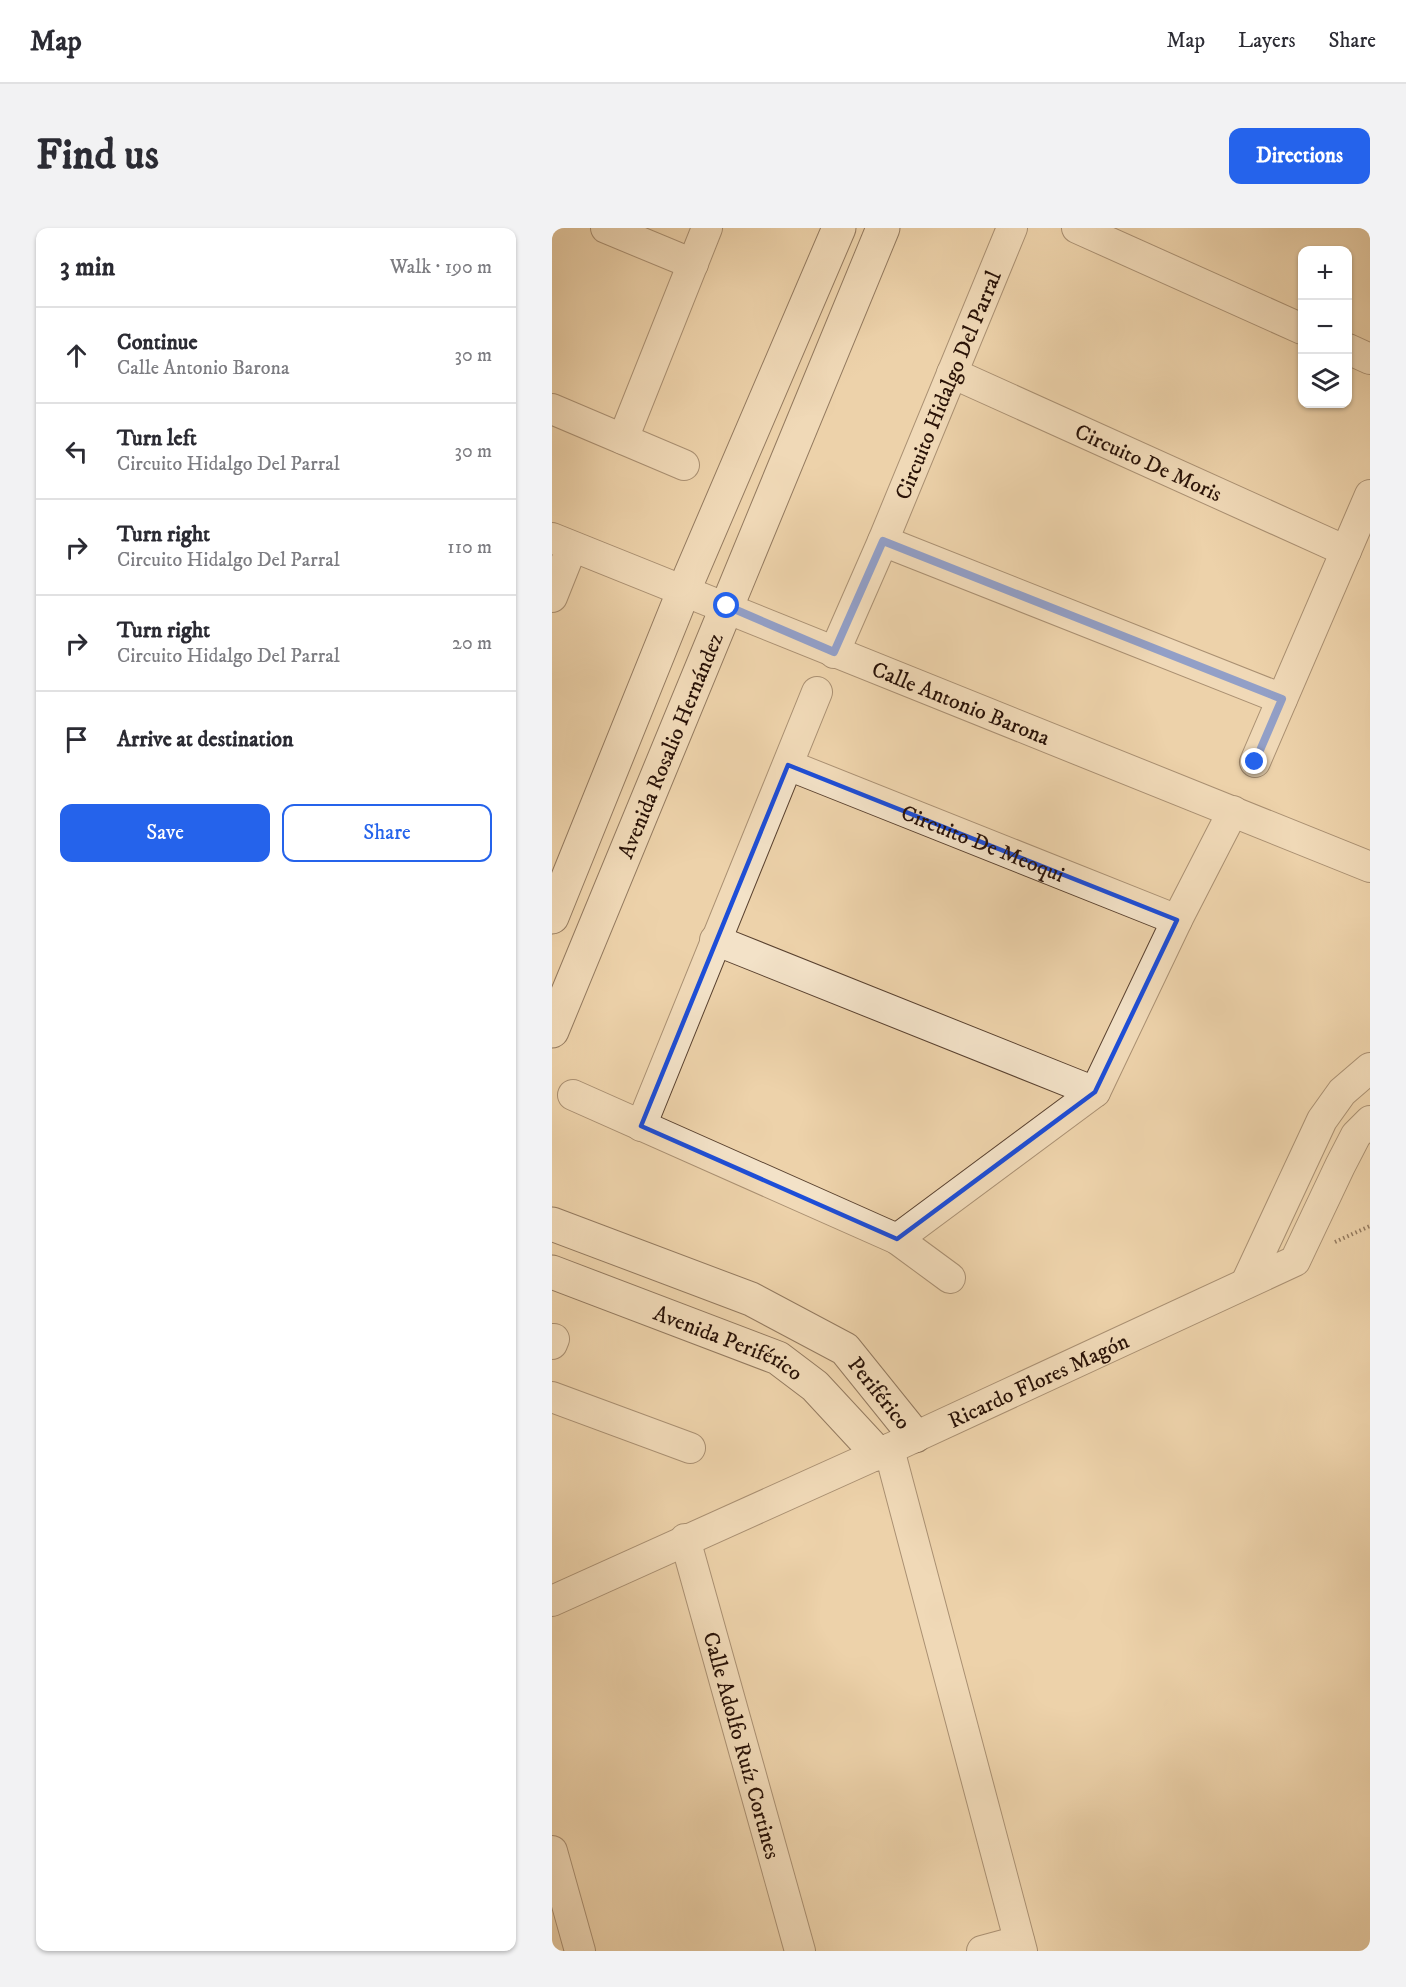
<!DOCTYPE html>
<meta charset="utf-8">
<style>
body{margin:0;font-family:"IM FELL DW Pica",serif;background:#f2f2f3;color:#2b2b33}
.controls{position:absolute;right:18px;top:18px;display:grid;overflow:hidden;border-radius:12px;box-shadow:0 2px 4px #0004}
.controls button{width:54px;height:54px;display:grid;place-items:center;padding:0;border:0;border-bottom:2px solid #e1e1e2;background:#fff;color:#2b2b33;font:30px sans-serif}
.stop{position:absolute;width:18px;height:18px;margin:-14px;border:4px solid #2563eb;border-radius:50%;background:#fff}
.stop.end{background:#2563eb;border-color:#fff;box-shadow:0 2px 6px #0008}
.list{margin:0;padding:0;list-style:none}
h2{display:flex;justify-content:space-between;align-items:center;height:78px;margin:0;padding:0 24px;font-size:26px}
h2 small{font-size:20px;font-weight:400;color:#7c7c81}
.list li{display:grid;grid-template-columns:39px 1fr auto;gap:18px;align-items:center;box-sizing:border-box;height:96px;padding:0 24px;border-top:2px solid #e1e1e2}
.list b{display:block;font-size:22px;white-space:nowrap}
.list p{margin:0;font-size:20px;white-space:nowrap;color:#7c7c81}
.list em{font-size:20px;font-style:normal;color:#7c7c81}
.actions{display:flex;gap:12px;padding:18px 24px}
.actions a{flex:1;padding:14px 0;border:2px solid #2563eb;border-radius:12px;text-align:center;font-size:21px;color:#2563eb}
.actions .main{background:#2563eb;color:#fff}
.icon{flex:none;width:33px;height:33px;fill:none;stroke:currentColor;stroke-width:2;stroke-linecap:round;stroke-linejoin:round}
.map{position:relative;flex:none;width:818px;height:1723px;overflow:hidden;border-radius:12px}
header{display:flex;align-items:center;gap:36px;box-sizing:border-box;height:84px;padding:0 30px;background:#fff;border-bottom:2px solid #e1e1e2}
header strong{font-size:28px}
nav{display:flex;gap:33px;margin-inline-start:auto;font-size:21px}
.intro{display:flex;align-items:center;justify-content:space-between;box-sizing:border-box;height:144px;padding:0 36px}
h1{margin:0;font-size:42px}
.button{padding:15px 27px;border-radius:12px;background:#2563eb;color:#fff;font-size:21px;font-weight:700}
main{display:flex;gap:36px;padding:0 36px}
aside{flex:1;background:#fff;border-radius:12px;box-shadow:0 2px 4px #0004}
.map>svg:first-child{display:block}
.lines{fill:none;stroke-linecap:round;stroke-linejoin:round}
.street-casing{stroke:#5a4230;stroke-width:32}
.secondary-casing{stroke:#291207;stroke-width:35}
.path{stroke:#291207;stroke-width:4;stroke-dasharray:1.5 3;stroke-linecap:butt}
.street{stroke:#f3e2c8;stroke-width:30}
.secondary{stroke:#f3e2c8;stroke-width:33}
.route{stroke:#2563eb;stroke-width:8}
.marked{fill:none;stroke:#1d4ed8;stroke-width:4.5;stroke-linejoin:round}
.labels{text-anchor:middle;stroke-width:4.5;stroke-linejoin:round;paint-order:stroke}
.street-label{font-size:22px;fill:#291207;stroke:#f3e2c8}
</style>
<header>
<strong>Map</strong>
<nav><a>Map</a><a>Layers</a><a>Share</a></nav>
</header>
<div class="intro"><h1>Find us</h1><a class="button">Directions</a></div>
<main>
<aside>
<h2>3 min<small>Walk · 190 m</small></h2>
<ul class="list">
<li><svg class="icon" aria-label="ahead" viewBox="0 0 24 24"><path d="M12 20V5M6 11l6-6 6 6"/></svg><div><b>Continue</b><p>Calle Antonio Barona</p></div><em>30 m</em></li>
<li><svg class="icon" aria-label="left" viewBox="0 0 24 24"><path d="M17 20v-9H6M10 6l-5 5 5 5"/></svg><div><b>Turn left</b><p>Circuito Hidalgo Del Parral</p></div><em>30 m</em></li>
<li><svg class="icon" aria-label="right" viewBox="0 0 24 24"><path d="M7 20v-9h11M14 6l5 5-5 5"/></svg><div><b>Turn right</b><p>Circuito Hidalgo Del Parral</p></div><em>110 m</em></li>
<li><svg class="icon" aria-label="right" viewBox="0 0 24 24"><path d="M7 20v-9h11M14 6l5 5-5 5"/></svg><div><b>Turn right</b><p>Circuito Hidalgo Del Parral</p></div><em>20 m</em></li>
<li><svg class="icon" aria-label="arrive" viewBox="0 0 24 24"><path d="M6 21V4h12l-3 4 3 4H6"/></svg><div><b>Arrive at destination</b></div></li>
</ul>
<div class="actions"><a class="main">Save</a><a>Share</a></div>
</aside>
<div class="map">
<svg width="818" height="1723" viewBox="0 0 818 1723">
<rect width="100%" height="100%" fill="#edd2aa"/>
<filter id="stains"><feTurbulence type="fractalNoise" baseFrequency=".00333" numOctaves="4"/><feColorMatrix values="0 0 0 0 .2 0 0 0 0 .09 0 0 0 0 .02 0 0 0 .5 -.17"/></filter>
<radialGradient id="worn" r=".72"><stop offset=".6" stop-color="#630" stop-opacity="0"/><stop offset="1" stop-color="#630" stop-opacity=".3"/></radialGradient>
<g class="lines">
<defs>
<g id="street">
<path d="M54,0L141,36"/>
<path d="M525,0L750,101"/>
<path d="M796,121L818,131"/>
<path id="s1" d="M400,145L794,323"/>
<path d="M0,181L132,237"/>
<path d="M71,211L155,0"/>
<path id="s2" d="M0,310L818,639"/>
<path d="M331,313L730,471"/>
<path d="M0,369L20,319"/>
<path id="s3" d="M282,425L331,313L460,0"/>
<path d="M703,534L818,267"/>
<path id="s4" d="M236,537L625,692"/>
<path d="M163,712L543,864"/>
<path d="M21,867L345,1011L398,1050"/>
<path d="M89,898L265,464"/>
<path d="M345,1011L543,864L625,692L681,583"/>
<path d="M694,1055L770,892L790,864L818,840"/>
<path d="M0,1116L2,1111"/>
<path d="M0,1169L138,1220"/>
<path d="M337,1221L470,1723"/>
<path id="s5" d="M133,1311L248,1723"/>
<path id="s6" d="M0,1373L337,1221L743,1033L788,938L804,907L818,893"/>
<path d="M0,1623L28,1723"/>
<path d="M430,1723L467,1713"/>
</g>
<g id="secondary">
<path d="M0,689L132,362L287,0"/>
<path id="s7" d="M0,803L331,0"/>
<path id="s8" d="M0,996L199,1071L293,1121L363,1208"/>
<path id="s9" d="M0,1044L226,1130L263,1158L326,1226"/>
</g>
</defs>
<use href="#street" class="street-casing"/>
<use href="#secondary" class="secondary-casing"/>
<path class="path" d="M783,1014L818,998"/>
<use href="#street" class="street"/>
<use href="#secondary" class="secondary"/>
</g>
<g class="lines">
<path class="route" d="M175,378L282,424L331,313L730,471L703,534"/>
</g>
<path d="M0 0H818V1723H0ZM236,537L625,692L543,864L345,1011L89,898Z" fill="#edd2aa" fill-opacity=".55" fill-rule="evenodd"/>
<path class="marked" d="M236,537L625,692L543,864L345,1011L89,898Z"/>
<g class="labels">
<g class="street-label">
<text dy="8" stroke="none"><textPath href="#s3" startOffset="291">Circuito Hidalgo Del Parral</textPath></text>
<text dy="8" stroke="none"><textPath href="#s1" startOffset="216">Circuito De Moris</textPath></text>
<text dy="8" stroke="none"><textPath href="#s2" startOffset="441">Calle Antonio Barona</textPath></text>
<text dy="8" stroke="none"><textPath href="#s7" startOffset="309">Avenida Rosalio Hernández</textPath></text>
<text dy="8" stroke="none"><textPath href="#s4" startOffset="210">Circuito De Meoqui</textPath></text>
<text dy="8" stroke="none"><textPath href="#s9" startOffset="190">Avenida Periférico</textPath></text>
<text dy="8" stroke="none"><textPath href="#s6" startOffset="534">Ricardo Flores Magón</textPath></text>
<text dy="8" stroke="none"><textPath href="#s8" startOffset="375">Periférico</textPath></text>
<text dy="8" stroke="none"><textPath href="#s5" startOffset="214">Calle Adolfo Ruíz Cortines</textPath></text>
</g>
</g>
<rect width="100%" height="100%" filter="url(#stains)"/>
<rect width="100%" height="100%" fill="url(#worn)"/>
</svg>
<div class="controls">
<button>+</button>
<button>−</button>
<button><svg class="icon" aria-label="layers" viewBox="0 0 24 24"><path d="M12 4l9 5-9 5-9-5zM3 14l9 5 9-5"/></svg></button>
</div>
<div class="stop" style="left:175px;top:378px"></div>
<div class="stop end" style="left:703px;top:534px"></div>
</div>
</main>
